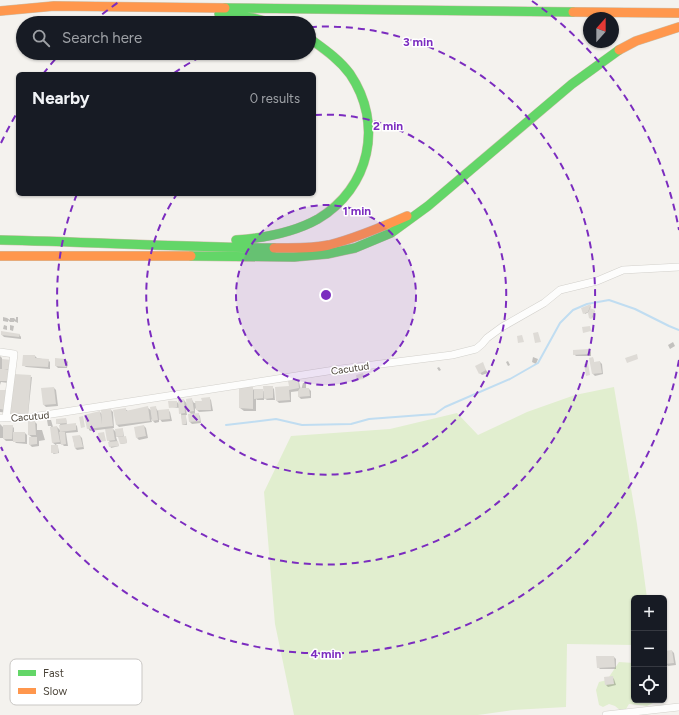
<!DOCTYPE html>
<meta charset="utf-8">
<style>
body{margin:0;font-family:Figtree,sans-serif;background:#20242c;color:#f1f3f6}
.controls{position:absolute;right:12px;bottom:12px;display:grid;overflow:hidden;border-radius:6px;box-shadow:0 1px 3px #0004}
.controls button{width:36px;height:36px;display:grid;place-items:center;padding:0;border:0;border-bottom:1px solid #363941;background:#171b24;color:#f1f3f6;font:20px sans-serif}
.compass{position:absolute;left:583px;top:12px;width:36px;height:36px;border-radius:50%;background:#171b24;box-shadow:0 1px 3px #0004;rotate:21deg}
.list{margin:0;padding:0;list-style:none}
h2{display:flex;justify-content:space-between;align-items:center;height:52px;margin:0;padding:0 16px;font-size:17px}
h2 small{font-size:13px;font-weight:400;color:#9ea1a6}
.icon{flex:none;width:22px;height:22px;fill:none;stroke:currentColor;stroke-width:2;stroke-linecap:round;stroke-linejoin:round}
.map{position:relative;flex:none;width:679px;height:715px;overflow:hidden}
.search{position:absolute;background:#171b24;box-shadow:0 1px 3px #0004;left:16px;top:16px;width:300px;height:44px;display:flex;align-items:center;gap:10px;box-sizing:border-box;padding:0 14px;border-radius:22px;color:#9ea1a6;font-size:15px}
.panel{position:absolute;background:#171b24;box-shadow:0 1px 3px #0004;left:16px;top:72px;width:300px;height:124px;border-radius:6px}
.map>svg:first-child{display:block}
.green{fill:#e1eecf}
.shadow{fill:#0003}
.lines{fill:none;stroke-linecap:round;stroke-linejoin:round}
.stream{stroke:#c0ddf1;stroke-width:2}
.building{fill:#dedbd6}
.street-casing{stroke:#d2d0cb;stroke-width:8}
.fast-casing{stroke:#ccbfa9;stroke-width:10}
.slow-casing{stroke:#ccbfa9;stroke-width:10}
.street{stroke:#fdfdfc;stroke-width:7}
.fast{stroke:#63d668;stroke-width:9}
.slow{stroke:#ff974d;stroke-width:9}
.ring{fill:none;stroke:#7b2cbf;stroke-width:2;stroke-dasharray:7 5}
.labels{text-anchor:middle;stroke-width:3;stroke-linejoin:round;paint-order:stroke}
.street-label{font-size:10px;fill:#4b4439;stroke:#fff}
.key{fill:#fff;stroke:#c9c7c4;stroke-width:1}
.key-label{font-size:11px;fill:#4b4439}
.centre{fill:#7b2cbf;stroke:#fff;stroke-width:2}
.ring-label{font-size:12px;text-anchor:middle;font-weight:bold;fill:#7b2cbf;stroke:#fff;stroke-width:3;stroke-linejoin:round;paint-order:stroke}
</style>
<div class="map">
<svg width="679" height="715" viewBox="0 0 679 715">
<rect width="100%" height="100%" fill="#f4f2ee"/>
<path class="green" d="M614,387L637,524L647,598H634V645L567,644L566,707L513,710L478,715H294L275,624L264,492L291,436L390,429L457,413L478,435L527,412L575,395Z
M619,662L634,663V700H664V695L665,700L657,701L647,706L629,704L626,709L621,711L615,706L609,704L603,707L599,705L596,690L599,682L607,680Z"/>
<path class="shadow" d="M591,306L590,309L595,311L592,319L589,312L585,314L582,309Z
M3,317L7,318L10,320V318H14L16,320V317H18V323L14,321V322H10L8,320V322L3,321Z
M4,325L7,326V330L3,329Z
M10,325L14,326L13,331L10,330Z
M19,334L21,337V339L4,337L2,335Z
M673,342L675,346L670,349L668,345Z
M589,350L591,352V356H576L574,354Z
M0,356L2,358V360L12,361L8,383L1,382L0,385Z
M35,356L37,358L48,360L50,362V369L26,367L23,365Z
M533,357L538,359L536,364L532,362Z
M593,358L594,363L600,362L602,364L603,374L595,376L593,374Z
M66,360L68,362L67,368H58L56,366Z
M508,361L510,365L508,366L506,362Z
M482,364L488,373L482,375L480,373Z
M439,367L441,370L439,371L437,368Z
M14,375L32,377L28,415L0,412V391H7Z
M297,380L299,382L301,390L303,383H306V389H309L311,391V398L301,399L299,397V391L291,392V402L279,403L277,401L290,387Z
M272,387L274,389L275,400H267L264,398V400H257L256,399V411H244L240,408L252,388L254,390H262L265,392Z
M54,388L56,390L58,406L46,407L44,405Z
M209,398L211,400L213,411L199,412L195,408V414H198L200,416L201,423L192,424L190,422L191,414L186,409L187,415H184L186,417L187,425H183L180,408L170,407L177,402L179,404L184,400L187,404L192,400L194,403L203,402Z
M155,407L158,411L168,410L170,412L172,421L162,422L159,418V422L155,423L151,419L152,422L119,427L117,425L114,411L125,409L128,411L148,408L152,411Z
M111,410L113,412L114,428H112L116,432L123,430L124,438H126L127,443L121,444L119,437H116L119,446L111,448L109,443H111L108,440L106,429L90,431L88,428L100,412L103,415Z
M66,419L67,425L75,424L77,426L78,432L66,433L68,446H64L62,444H56L58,447L59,453L53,454L57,446L53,443L51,426H48L47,420H51L53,427H57L61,431L60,424H57Z
M35,422L37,424V430H42L45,440L39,441V446L32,447L30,445L33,438L29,435Z
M0,424L4,428L12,426L14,428V433H25L27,435V444L16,443L14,441H6L3,438H0Z
M144,426L146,428L148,438L139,440L137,438Z
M80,436L82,438L84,449L77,450L75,448L73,437Z
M672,651L674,653L676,665L668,666L666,664L664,652Z
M614,657L616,659V669H600L598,667Z
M612,677L614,679L616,685L608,687L606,685Z"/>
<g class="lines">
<path class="stream" d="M226,425L276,419L302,425L351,424L369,419L435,414L445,407L510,379L538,363L560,323L573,310L587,304L609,300L635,309L669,326L679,330"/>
</g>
<path class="building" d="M591,304L588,312L583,314L581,308Z
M590,308L595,310L591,319L589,318L588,313Z
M590,326L591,331L583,333L582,327Z
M1,331L20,334L19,337L1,335Z
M538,332L541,342L535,343L533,333Z
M522,335L524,342L518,343L517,336Z
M589,349V354L573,355V350Z
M637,354L638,359L627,363L625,358Z
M23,355H35V358L49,359L48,367L22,366Z
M593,357L594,362L600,361L602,373L592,374L589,358Z
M55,358L66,359V367L55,366Z
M2,359L12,360V369H4L10,370L9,381H0V369H2Z
M483,362L486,370L479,374L475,366Z
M588,363L590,375L586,376L584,364Z
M363,373L364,379L357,380L356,375Z
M14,374L31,375L28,415L10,413Z
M298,379L299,388L289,390L290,400L276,401L275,387L289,386L288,381Z
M263,386H273V398L264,399Z
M54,387L56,404L43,405L41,388Z
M239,387H253V409L239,408Z
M300,388H309L310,396L298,397V391Z
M254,389H263V398L254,399Z
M0,390H8L6,410L0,409Z
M210,397L211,410H196L195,401H202L201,398Z
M192,398L194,411L187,412L186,399Z
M184,399L185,413L179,414L178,400Z
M168,401H177V407L169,408Z
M148,406L150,421L116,425L113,410L126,408V411Z
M156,406L158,420L152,421L150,407Z
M111,409L113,426L87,429L84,415L100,411L102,424L101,410Z
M169,409L170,419L159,420L158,410Z
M199,413L200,421L189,422L188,414Z
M181,415H186V424L182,425Z
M83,416L85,427L81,428L79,417Z
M66,418L67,423L56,424V419Z
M28,421H35L36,435H28Z
M76,423V430L60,432L59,425Z
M3,425H13L12,439H3Z
M144,425L146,436L136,438L134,427Z
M57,426L60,442L52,443L50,427Z
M113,428L115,440L107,441L105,429Z
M123,428V436L116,437L115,429Z
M13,432H25V442H13Z
M59,432H65L66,444L61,445Z
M104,432L106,441L99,442L98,433Z
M80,435L83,447L75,448L72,436Z
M126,436L127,443L120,444L118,437Z
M29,437H37V444L29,445Z
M118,441L119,446L109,447L108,442Z
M51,445H58V453H51Z
M672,650L674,663L665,664L664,651Z
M596,656H614L615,667L597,668Z
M613,676L614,684L605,685L604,677Z"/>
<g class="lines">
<defs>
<path id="street" d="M0,352L14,354L6,418
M0,418L32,417L341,369L452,355L476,349L482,344L487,338L502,327L544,303L560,290L597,281L623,270L679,267
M606,715L679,707"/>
<path id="fast" d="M225,8L573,12
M219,14L253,18L273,23
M0,240C91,242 183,247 274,248
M236,240C264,238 293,233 318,219C370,188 384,124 350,74C339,59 324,49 309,38
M191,256L294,257L327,254L355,248L391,233L428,206L572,84L619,50"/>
<path id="slow" d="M0,11L54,6L225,8
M573,12L679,13
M619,50L636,41L679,27
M274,248C292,248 311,249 329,245C356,238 382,227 407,216
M0,256H191"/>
</defs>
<use href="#street" class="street-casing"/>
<use href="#fast" class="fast-casing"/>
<use href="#slow" class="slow-casing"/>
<use href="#street" class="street"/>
<use href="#fast" class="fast"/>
<use href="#slow" class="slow"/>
</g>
<circle cx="326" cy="295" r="90" fill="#7b2cbf" fill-opacity=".12"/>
<g class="ring">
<circle cx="326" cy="295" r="90"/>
<path d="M315 115A180 180 0 1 1 177 194"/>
<path d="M174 73A269 269 0 0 1 208 53M310 27A269 269 0 1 1 77 194"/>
<path d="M679 360A359 359 0 0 1 1 447M1 143A359 359 0 0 1 17 113M43 74A359 359 0 0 1 59 55M93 22A359 359 0 0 1 120 1M532 1A359 359 0 0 1 679 230"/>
</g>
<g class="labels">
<g class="street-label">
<text transform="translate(350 368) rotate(-8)" y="4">Cacutud</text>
<text transform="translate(30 416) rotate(-5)" y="4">Cacutud</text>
</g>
</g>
<rect x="10" y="659" width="132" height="46" rx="6" class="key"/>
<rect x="18" y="670" width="18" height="6" fill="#63d668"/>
<rect x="18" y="688" width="18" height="6" fill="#ff974d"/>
<g class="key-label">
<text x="43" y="677">Fast</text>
<text x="43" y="695">Slow</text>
</g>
<circle cx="326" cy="295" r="6" class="centre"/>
<g class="ring-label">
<text x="418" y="46">3 min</text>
<text x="388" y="130">2 min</text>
<text x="357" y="215">1 min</text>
<text x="326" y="658">4 min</text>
</g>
</svg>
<div class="controls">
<button>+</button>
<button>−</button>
<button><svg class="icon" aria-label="locate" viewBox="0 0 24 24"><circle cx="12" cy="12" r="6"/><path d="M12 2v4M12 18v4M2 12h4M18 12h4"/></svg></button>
</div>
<svg class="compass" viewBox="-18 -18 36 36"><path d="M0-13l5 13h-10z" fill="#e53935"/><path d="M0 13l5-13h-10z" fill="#9ea1a6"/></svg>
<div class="search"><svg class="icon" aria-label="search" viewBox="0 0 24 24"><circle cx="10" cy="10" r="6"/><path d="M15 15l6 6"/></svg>Search here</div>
<section class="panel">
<h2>Nearby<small>0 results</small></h2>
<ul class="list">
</ul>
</section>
</div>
